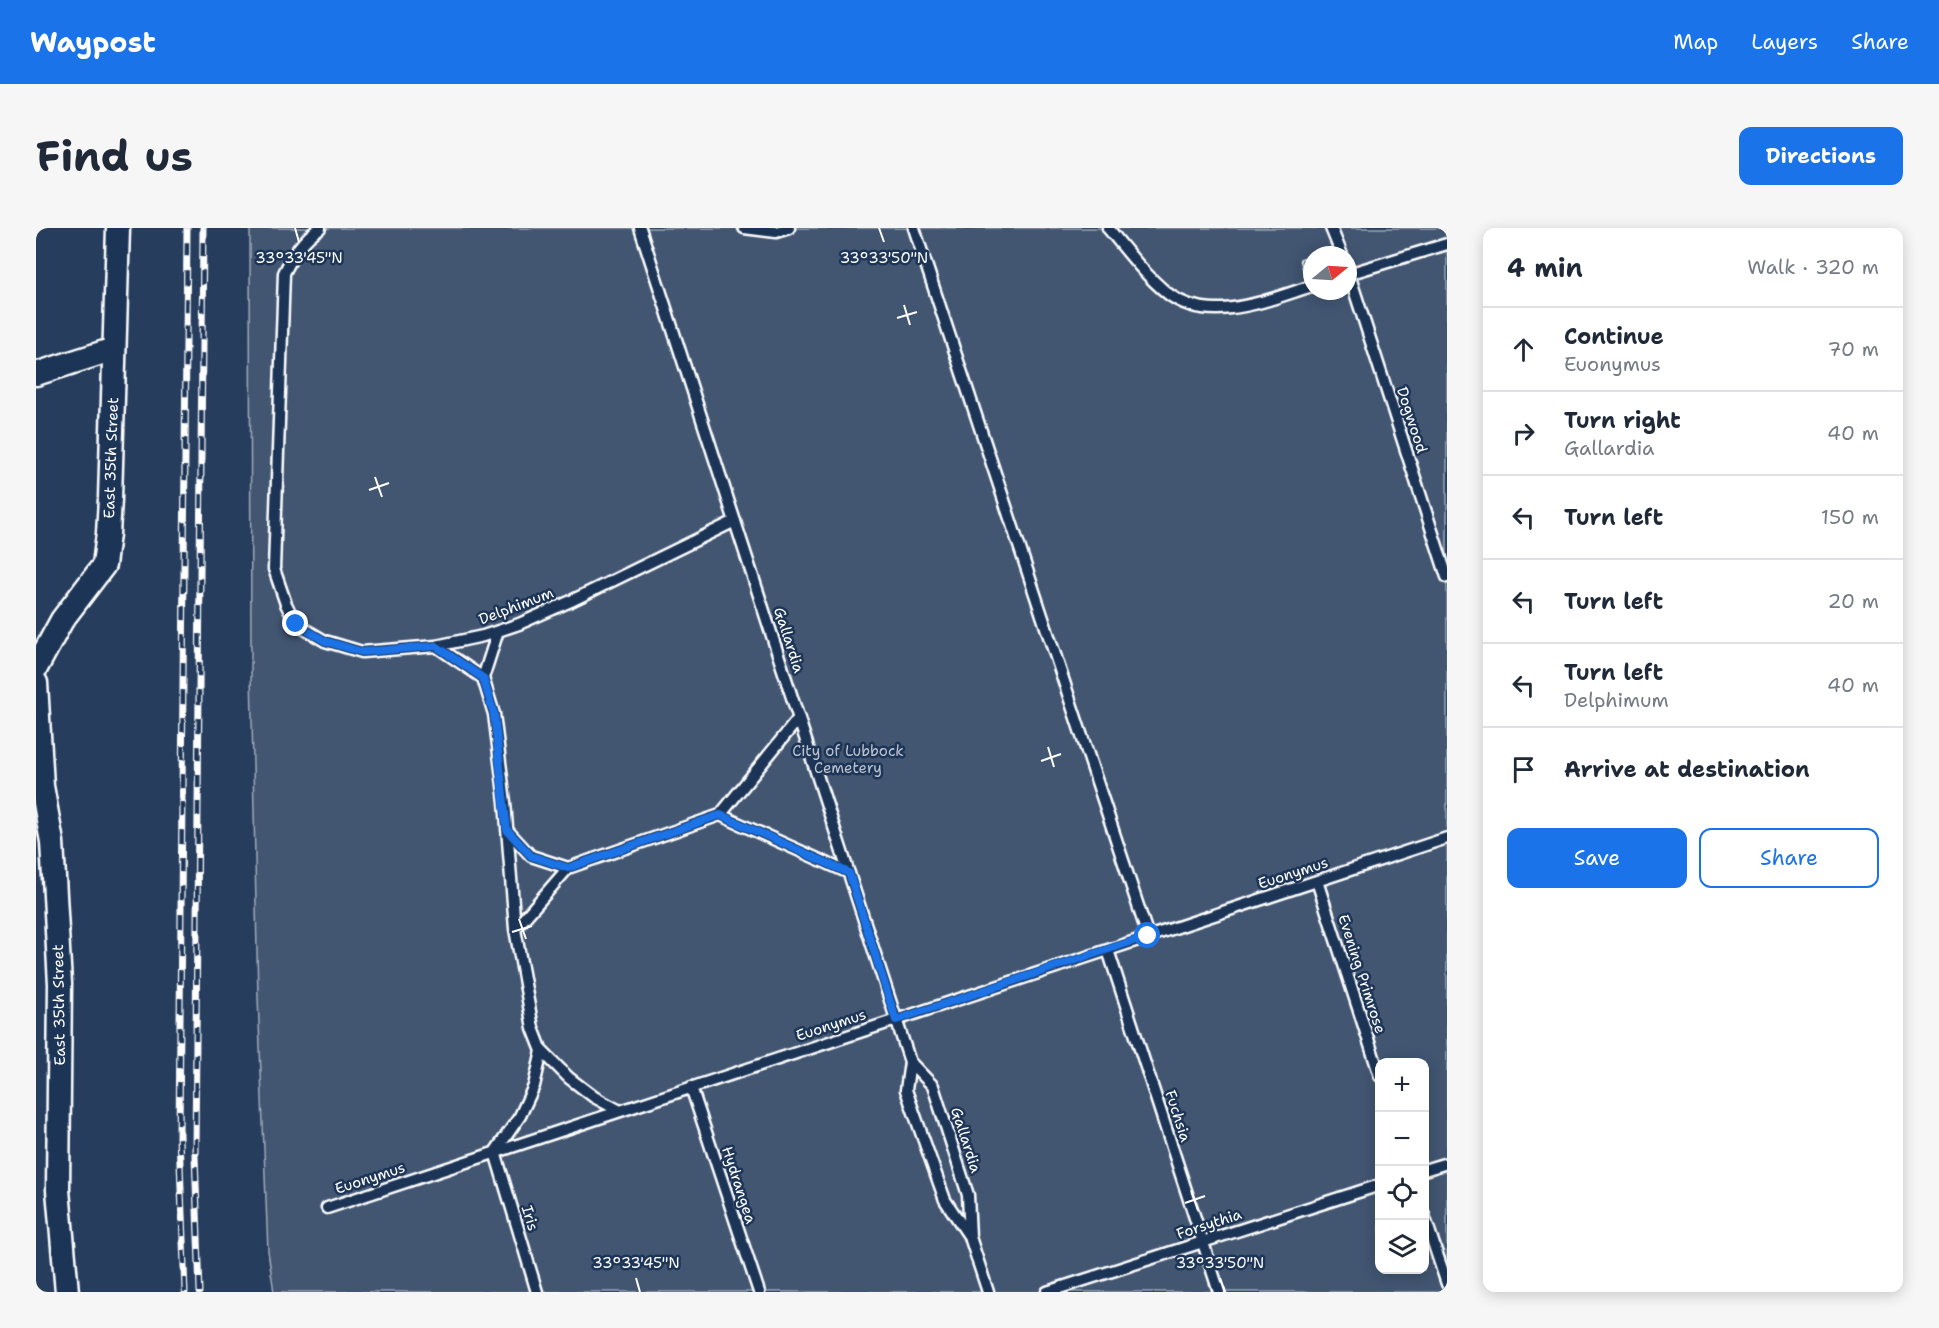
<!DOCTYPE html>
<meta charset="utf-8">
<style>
body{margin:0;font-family:"Shantell Sans",sans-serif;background:#f6f6f7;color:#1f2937}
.controls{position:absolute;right:18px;bottom:18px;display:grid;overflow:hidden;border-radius:12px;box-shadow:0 3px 15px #0003}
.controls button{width:54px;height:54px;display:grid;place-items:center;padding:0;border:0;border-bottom:2px solid #e0e1e3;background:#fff;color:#1f2937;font:30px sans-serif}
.compass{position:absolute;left:1267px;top:18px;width:54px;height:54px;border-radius:50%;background:#fff;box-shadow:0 3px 15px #0003;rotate:72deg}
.stop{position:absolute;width:18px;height:18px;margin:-14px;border:4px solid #1a73e8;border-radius:50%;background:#fff}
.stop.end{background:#1a73e8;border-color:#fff;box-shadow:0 2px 6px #0008}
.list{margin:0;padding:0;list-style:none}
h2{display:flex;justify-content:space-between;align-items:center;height:78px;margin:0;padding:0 24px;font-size:26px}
h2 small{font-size:20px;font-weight:400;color:#747a83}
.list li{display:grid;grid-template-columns:39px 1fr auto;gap:18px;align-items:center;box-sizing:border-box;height:84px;padding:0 24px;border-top:2px solid #e0e1e3}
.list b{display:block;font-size:22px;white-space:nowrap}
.list p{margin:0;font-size:20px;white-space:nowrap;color:#747a83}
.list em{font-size:20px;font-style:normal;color:#747a83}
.actions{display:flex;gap:12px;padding:18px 24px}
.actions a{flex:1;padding:14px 0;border:2px solid #1a73e8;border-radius:12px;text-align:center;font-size:21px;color:#1a73e8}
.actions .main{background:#1a73e8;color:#fff}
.icon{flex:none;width:33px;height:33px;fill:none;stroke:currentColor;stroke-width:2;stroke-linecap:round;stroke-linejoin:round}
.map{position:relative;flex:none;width:1411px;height:1064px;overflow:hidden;border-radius:12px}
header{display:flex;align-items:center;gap:36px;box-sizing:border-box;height:84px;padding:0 30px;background:#1a73e8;color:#fff}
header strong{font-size:28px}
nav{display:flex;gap:33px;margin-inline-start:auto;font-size:21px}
.intro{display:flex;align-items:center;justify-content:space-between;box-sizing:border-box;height:144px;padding:0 36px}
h1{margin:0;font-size:42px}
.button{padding:15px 27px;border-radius:12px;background:#1a73e8;color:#fff;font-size:21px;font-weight:700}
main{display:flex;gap:36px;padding:0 36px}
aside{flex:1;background:#fff;border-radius:12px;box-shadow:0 3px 15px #0003}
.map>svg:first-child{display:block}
.green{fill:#425672;stroke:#a0aab8;stroke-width:1.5;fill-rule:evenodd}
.building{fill:#556781;stroke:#fff;stroke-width:1.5}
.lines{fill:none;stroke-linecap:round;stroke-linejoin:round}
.lane-casing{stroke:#fff;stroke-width:15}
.street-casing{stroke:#fff;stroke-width:27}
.lane{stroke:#1d3557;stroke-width:10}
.street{stroke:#1d3557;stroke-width:22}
.rail-casing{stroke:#fff;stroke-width:7}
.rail{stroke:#1d3557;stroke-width:4.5;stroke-dasharray:14;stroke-linecap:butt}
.route{stroke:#1a73e8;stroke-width:8}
.ticks{fill:none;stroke:#fff;stroke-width:2}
.labels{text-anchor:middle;stroke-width:5;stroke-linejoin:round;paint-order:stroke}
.street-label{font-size:15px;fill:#fff;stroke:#1d3557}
.park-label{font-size:15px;fill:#bdc4ce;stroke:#1d3557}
.ticks-label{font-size:15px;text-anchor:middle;fill:#fff;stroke:#1d3557;stroke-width:5;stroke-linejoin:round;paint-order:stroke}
</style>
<header>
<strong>Waypost</strong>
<nav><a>Map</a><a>Layers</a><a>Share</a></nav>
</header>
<div class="intro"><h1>Find us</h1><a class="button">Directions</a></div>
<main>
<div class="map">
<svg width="1411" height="1064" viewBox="0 0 1411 1064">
<rect width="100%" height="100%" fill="#263d5e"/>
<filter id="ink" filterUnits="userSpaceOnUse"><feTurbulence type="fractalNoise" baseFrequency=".0167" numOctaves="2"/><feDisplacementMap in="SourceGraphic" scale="12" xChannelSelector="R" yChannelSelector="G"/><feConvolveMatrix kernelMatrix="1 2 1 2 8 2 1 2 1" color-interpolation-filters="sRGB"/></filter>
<g filter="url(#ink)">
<path class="green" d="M214,0H1411V1064H238L232,1023L222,769L215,444ZM1276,27H1312V63H1276ZM1344,834H1388V1042H1344Z"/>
<path class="building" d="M1276,27V45L1269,48L1264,31Z"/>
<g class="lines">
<defs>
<path id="lane" d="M284,0C267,11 257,27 248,45L238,341L250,376L260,396L289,413L326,424L400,418L447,408L483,396L535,373L699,293
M604,0L874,834L897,858L932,967L934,1009L952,1064
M708,0L740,4L753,0
M878,0L1112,708
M1072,0C1090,22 1108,46 1131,65C1173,98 1231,72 1276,58
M1295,0L1306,27
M1312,43L1411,349
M1312,46L1411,16
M400,418L447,450L458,486L469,574L479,701L497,800L506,823L533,850L558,869L584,883
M447,450L462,403
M684,587L813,645
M471,602L495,628L532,640L684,587L763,490
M1281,653L1344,848
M479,701L532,640
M1072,722L1183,1064
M874,834L870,862L909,972L933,1008
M655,859L723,1064
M1388,942L1411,935
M291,980L1411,610
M1388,987L1411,1056
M501,1064L459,924L484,888L498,858L506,823
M1011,1064L1344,957"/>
<path id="street" d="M0,146L78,121
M0,440L26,392L68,337L72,306L74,271L82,0
M0,455L6,558L16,614L24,756L22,962L31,1064"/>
</defs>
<use href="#lane" class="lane-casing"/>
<use href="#street" class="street-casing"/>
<use href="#lane" class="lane"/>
<use href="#street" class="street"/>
<defs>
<path id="rail" d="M149,1064L143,909L151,0
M164,1064L159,927L167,0"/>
</defs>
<use href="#rail" class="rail-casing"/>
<use href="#rail" class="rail"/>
</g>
</g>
<g class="lines" filter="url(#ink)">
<path class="route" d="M260,396L289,413L326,424L400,418L447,450L458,486L471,602L495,628L532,640L684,587L813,645L860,792L1112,708"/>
</g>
<path class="ticks" d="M259,0L263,14M843,0L848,14M868,77L874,97M861,90L881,84M339,249L346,269M333,262L353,255M1012,519L1018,539M1005,533L1025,526M483,691L490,711M476,704L496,698M1155,962L1162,982M1149,975L1169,968M600,1050L604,1064M1184,1050L1189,1064"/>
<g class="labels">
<g class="street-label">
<text transform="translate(1376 192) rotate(72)" y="5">Dogwood</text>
<text transform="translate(75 230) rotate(-88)" y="5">East 35th Street</text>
<text transform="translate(480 378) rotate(-21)" y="5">Delphimum</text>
<text transform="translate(753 412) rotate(72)" y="5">Gallardia</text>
<text transform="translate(1257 645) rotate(-18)" y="5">Euonymus</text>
<text transform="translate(1326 746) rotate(72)" y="5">Evening Primrose</text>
<text transform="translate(23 777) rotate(-91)" y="5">East 35th Street</text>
<text transform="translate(795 797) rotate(-18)" y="5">Euonymus</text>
<text transform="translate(1142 888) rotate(72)" y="5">Fuchsia</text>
<text transform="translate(930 912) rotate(72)" y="5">Gallardia</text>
<text transform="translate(334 950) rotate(-18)" y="5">Euonymus</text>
<text transform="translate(703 957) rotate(72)" y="5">Hydrangea</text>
<text transform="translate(494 990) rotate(73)" y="5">Iris</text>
<text transform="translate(1173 996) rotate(-18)" y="5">Forsythia</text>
</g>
<g class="park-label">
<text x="812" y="528">City of Lubbock<tspan x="812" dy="17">Cemetery</tspan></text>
</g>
</g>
<g class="ticks-label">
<text x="263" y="35">33°33'45"N</text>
<text x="848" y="35">33°33'50"N</text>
<text x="600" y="1040">33°33'45"N</text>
<text x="1184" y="1040">33°33'50"N</text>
</g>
</svg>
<div class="controls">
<button>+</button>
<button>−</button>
<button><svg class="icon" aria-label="locate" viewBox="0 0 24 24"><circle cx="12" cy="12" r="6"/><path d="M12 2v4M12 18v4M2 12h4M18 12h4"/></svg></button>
<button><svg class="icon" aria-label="layers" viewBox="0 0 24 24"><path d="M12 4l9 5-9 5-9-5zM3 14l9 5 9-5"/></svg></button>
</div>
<svg class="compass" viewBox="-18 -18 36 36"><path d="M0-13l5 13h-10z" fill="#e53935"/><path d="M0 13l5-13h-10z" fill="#747a83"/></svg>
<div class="stop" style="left:1112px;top:708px"></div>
<div class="stop end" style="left:260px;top:396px"></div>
</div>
<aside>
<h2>4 min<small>Walk · 320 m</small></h2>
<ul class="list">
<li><svg class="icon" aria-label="ahead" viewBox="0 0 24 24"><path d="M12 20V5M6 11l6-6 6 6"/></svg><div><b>Continue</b><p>Euonymus</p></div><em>70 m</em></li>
<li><svg class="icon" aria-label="right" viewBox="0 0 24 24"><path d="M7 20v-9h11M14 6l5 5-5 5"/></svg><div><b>Turn right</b><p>Gallardia</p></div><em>40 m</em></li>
<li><svg class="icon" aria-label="left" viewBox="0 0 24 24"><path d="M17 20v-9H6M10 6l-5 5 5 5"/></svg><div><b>Turn left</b></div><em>150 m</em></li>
<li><svg class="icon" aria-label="left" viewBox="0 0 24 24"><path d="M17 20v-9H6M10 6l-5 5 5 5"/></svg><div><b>Turn left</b></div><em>20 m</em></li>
<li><svg class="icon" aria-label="left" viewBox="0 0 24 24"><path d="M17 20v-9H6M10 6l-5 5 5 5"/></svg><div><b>Turn left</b><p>Delphimum</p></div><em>40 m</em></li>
<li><svg class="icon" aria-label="arrive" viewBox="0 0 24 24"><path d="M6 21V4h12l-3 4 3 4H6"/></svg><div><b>Arrive at destination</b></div></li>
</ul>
<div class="actions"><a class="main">Save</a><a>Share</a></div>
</aside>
</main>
